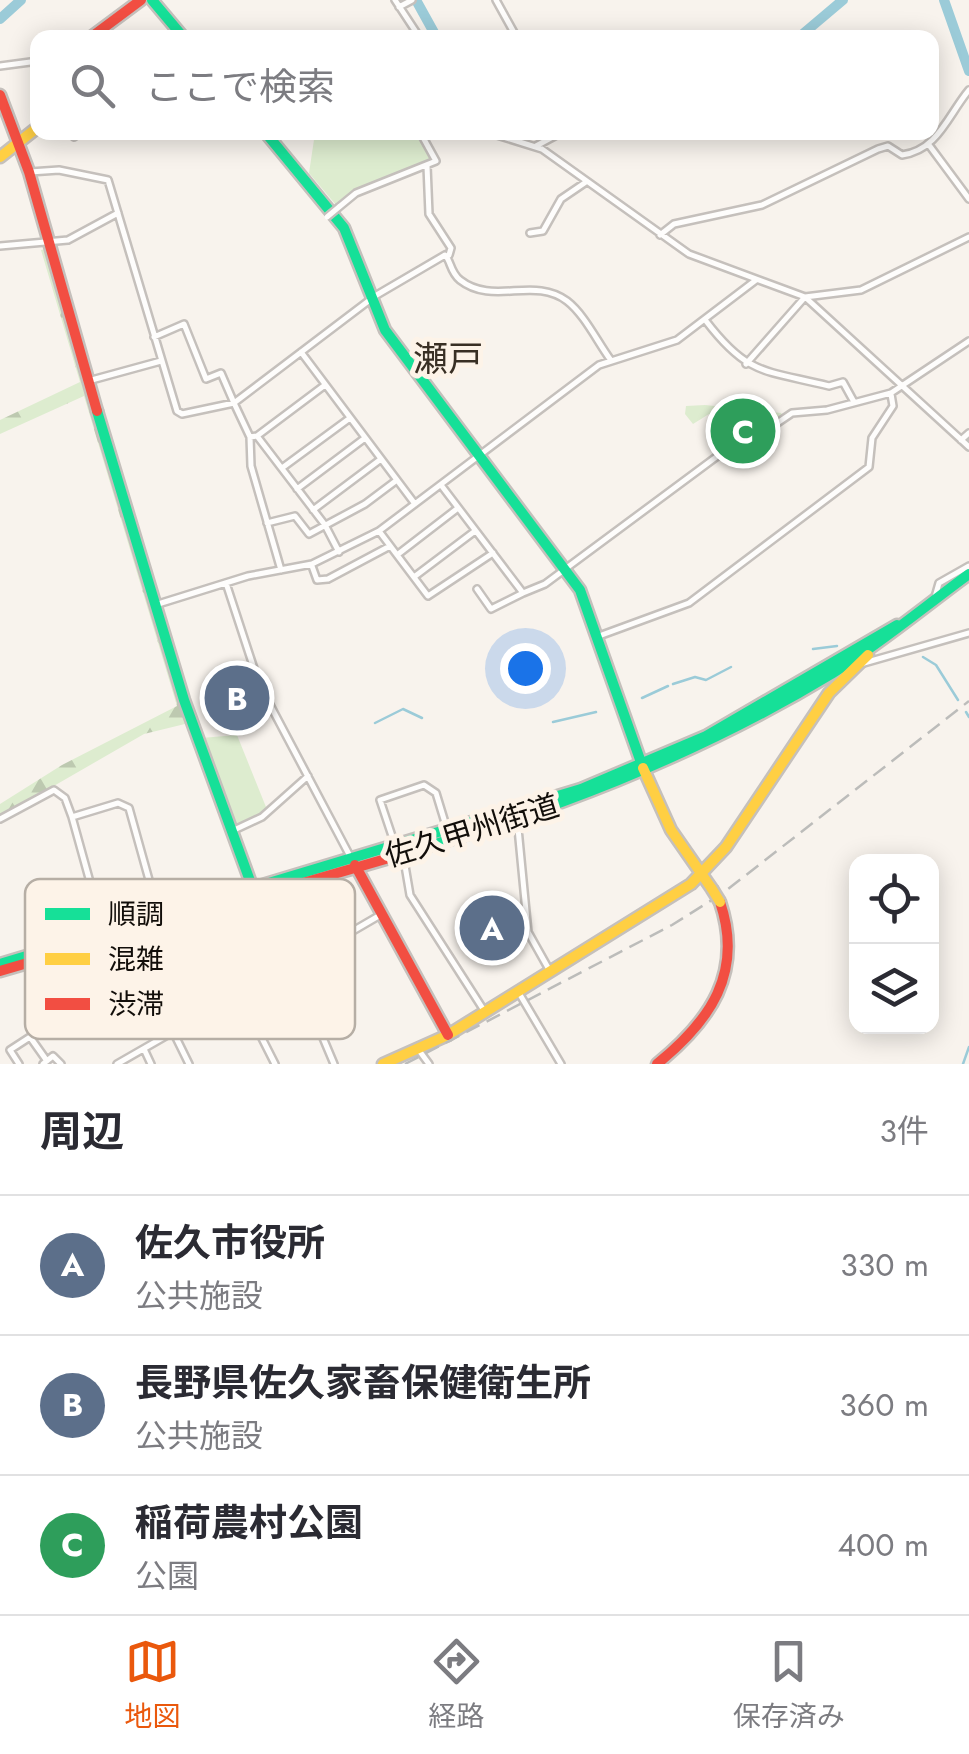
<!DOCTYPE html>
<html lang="ja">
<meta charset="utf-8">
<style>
body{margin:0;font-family:Jost,"Noto Sans JP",sans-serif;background:#f7f7f7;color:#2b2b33}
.controls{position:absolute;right:30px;bottom:30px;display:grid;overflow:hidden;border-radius:20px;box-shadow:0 5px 25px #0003}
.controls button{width:90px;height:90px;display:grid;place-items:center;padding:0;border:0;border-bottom:2px solid #e1e1e2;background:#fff;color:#2b2b33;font:50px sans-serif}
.you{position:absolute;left:525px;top:668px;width:35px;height:35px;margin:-25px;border:8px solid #fff;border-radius:50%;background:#1a73e8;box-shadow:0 0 0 15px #1a73e833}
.badge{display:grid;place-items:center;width:65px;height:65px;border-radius:50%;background:#ea580c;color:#fff;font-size:32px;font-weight:700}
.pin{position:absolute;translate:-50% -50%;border:5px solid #fff;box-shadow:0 2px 10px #0006}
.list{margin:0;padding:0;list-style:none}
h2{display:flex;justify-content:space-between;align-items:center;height:130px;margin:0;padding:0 40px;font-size:42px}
h2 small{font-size:32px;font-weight:400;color:#7c7c81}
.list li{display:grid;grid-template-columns:65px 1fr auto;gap:30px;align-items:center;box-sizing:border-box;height:140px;padding:0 40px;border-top:2px solid #e1e1e2}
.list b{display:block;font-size:38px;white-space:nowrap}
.list p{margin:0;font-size:32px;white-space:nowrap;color:#7c7c81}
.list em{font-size:32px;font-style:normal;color:#7c7c81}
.icon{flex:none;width:55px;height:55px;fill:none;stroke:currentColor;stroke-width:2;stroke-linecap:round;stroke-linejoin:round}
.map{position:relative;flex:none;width:969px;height:1064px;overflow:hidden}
.search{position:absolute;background:#fff;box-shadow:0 5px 25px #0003;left:30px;right:30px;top:30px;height:110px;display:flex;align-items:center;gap:25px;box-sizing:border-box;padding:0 35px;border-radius:20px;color:#7c7c81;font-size:38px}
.sheet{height:550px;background:#fff}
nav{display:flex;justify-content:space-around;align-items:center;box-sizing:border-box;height:140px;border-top:2px solid #e1e1e2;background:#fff;font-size:28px;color:#7c7c81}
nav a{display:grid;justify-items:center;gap:5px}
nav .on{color:#ea580c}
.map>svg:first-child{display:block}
.forest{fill:url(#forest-firs)}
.park{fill:#ddeccf}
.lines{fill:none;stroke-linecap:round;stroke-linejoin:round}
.stream{stroke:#9bcbd8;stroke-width:2.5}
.river{stroke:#9bcbd8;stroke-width:10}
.street-casing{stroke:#c5c0bc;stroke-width:10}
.fast-casing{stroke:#c5c0bc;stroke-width:15}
.slow-casing{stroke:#c5c0bc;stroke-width:15}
.jam-casing{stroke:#c5c0bc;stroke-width:15}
.street{stroke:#fefdfc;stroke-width:5}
.fast{stroke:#16e098;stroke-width:10}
.slow{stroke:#ffcf43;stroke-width:10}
.jam{stroke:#f24e42;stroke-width:10}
.rail{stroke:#bcbcba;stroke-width:2.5;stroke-dasharray:15 8;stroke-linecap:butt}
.street-bridge-casing{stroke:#c5c0bc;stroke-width:10;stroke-linecap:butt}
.slow-bridge-casing{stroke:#c5c0bc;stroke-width:15;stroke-linecap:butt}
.street-bridge{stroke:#fefdfc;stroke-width:5}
.slow-bridge{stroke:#ffcf43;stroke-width:10}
.labels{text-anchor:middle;stroke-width:10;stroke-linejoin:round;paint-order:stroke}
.street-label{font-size:30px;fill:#120e0a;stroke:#fdf3e8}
.quarter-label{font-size:35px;fill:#392f24;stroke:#fdf3e8}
.key{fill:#fdf3e8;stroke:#b6aea5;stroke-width:2.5}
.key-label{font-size:28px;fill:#120e0a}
</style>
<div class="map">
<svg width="969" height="1064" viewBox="0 0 969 1064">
<defs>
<pattern id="forest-firs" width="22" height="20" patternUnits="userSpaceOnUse" patternTransform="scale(2.5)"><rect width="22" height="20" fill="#ddeccf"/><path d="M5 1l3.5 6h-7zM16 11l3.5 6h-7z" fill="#bdc9b0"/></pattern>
</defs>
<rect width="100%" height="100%" fill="#f8f3ed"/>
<path class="forest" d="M46,249L189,723L144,734L0,817V804L62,765L177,706L84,396L0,434V420L80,382L41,250Z"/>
<path class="park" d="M399,132L422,138L431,160L354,192L336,205L309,173L315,133Z
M705,405L781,413L783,416L753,437L734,444L709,414L693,424L685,414L686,406Z
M237,735L266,807L261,815L236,825L201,738Z"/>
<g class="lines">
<path class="stream" d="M813,649L837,646
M923,657L936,665L958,700
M673,684L695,677L706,680L731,667
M642,698L668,686
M966,712L969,717
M553,722L596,712
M375,723L403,709L422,718
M963,1064L969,1047"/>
<path class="river" d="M416,0L437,38
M944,0L969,71
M0,19L21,0
M798,38L843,0"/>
<defs>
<path id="street" d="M395,0L420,38
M496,0L517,38
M399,7L412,0
M0,66L38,61
M70,132L74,137L81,132
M89,132V133
M487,132L542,149L689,254L805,297L969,447
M929,145L969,199
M536,146L562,132
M427,166L429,214L451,248L449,255
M30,172L59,170L108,180L177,411L182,414L234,403L250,437L251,466L281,570
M339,207L356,193L436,161L420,132
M530,233L543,231L561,199L586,182
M660,235L674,224L762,205L878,149L888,146L902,155C938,150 948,115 969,90
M0,246L68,240L118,213
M706,321C748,376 765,370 829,386L843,382L854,402
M154,337L184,324L206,379L221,373L234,403L375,296L445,255C451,261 450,272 460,280C493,306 534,276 567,301C584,314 597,341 610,359
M301,352L415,504
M746,364L805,297L861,290L969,237
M88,381L161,361
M257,436L325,385
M250,437L257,436L325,525L339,552
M961,440L969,433
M282,468L350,418
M441,485L523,593L545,584L731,446L754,439L792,413L827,410L891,393L969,341
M297,489L365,438
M313,510L381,459
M267,523L295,516L309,534L365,504L397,480
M379,531L428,596L493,553
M397,555L458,508
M312,566L317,580L328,579L390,546
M414,577L475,531
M226,583L259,684L351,858
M477,589L491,609L523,593
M935,597L939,583L969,566
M155,605L248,576L312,564L379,531L599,365L677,340L756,280
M599,636L689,603L869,467L872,438L893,406L891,394
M857,665L969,633
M517,818L528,932L551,973
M0,819L54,790L65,798L72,817
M232,831L262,817L308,776
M395,845L380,800L424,785L436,793L450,839
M403,854L410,895L485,1012
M199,914L275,1064
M124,919L153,912L156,905L129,808L118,803L72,817L95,900L124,919L133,950L189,1064
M519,993L561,1064
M216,1016L243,1001
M144,1049L151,1064
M418,1049L429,1064
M19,1064L10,1050L30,1037L47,1061
M43,1064L53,1056L61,1064
M117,1064L171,1033
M334,1064L297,976L319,965L315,953L382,914"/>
<path id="fast" d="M152,0L184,38
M265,132L344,228L385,330L580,590L643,768
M97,411L184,700L253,889
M389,858C545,813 693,758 833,673C880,644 924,607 969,574
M0,964L581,789L706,736L897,625"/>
<path id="slow" d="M0,157L38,127
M643,768L671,830L712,889
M383,1064L448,1035L691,884L726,847L829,693L868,655"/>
<path id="jam" d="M90,38L141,0
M0,95L29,172L97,411
M355,865L448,1035
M0,971L389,858
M657,1064C710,1021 744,973 720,902"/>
</defs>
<use href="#street" class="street-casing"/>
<use href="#fast" class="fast-casing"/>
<use href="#slow" class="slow-casing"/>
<use href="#jam" class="jam-casing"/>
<use href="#street" class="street"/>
<use href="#fast" class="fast"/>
<use href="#slow" class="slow"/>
<use href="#jam" class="jam"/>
<path class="rail" d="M405,1064L672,925L723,893L969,701"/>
<defs>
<path id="street-bridge" d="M327,217L339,207"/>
<path id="slow-bridge" d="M712,889L720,902"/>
</defs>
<use href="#street-bridge" class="street-bridge-casing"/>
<use href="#slow-bridge" class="slow-bridge-casing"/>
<use href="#street-bridge" class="street-bridge"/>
<use href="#slow-bridge" class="slow-bridge"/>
</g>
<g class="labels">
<g class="street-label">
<text transform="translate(472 831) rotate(-17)" y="10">佐久甲州街道</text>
</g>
<g class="quarter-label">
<text x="448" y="371">瀬戸</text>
</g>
</g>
<rect x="25" y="879" width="330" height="160" rx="15" class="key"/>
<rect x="45" y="908" width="45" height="12" fill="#16e098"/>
<rect x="45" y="953" width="45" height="12" fill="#ffcf43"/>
<rect x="45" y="998" width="45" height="12" fill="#f24e42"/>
<g class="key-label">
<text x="108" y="924">順調</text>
<text x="108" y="969">混雑</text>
<text x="108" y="1014">渋滞</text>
</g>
</svg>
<div class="controls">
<button><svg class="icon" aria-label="locate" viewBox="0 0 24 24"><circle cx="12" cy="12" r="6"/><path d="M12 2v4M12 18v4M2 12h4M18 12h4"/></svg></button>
<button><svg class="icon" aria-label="layers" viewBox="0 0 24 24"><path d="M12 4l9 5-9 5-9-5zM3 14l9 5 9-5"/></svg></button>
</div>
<div class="you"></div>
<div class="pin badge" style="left:492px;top:928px;background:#5c6f8a">A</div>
<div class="pin badge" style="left:237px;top:698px;background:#5c6f8a">B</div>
<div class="pin badge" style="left:743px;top:431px;background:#2e9e5b">C</div>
<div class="search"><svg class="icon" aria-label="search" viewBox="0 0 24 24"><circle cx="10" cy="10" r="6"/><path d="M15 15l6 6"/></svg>ここで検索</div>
</div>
<section class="sheet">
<h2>周辺<small>3件</small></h2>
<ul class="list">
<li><span class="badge" style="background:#5c6f8a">A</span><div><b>佐久市役所</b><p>公共施設</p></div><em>330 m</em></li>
<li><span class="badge" style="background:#5c6f8a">B</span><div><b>長野県佐久家畜保健衛生所</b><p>公共施設</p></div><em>360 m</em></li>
<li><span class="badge" style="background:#2e9e5b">C</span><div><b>稲荷農村公園</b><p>公園</p></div><em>400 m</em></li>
</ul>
</section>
<nav>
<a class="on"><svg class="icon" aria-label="map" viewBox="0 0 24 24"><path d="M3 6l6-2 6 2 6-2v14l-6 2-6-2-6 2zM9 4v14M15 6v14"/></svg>地図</a>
<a><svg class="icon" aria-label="directions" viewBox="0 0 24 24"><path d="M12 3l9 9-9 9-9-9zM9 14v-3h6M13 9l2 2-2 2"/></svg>経路</a>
<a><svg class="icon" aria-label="saved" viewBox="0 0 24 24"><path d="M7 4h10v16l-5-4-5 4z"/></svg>保存済み</a>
</nav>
